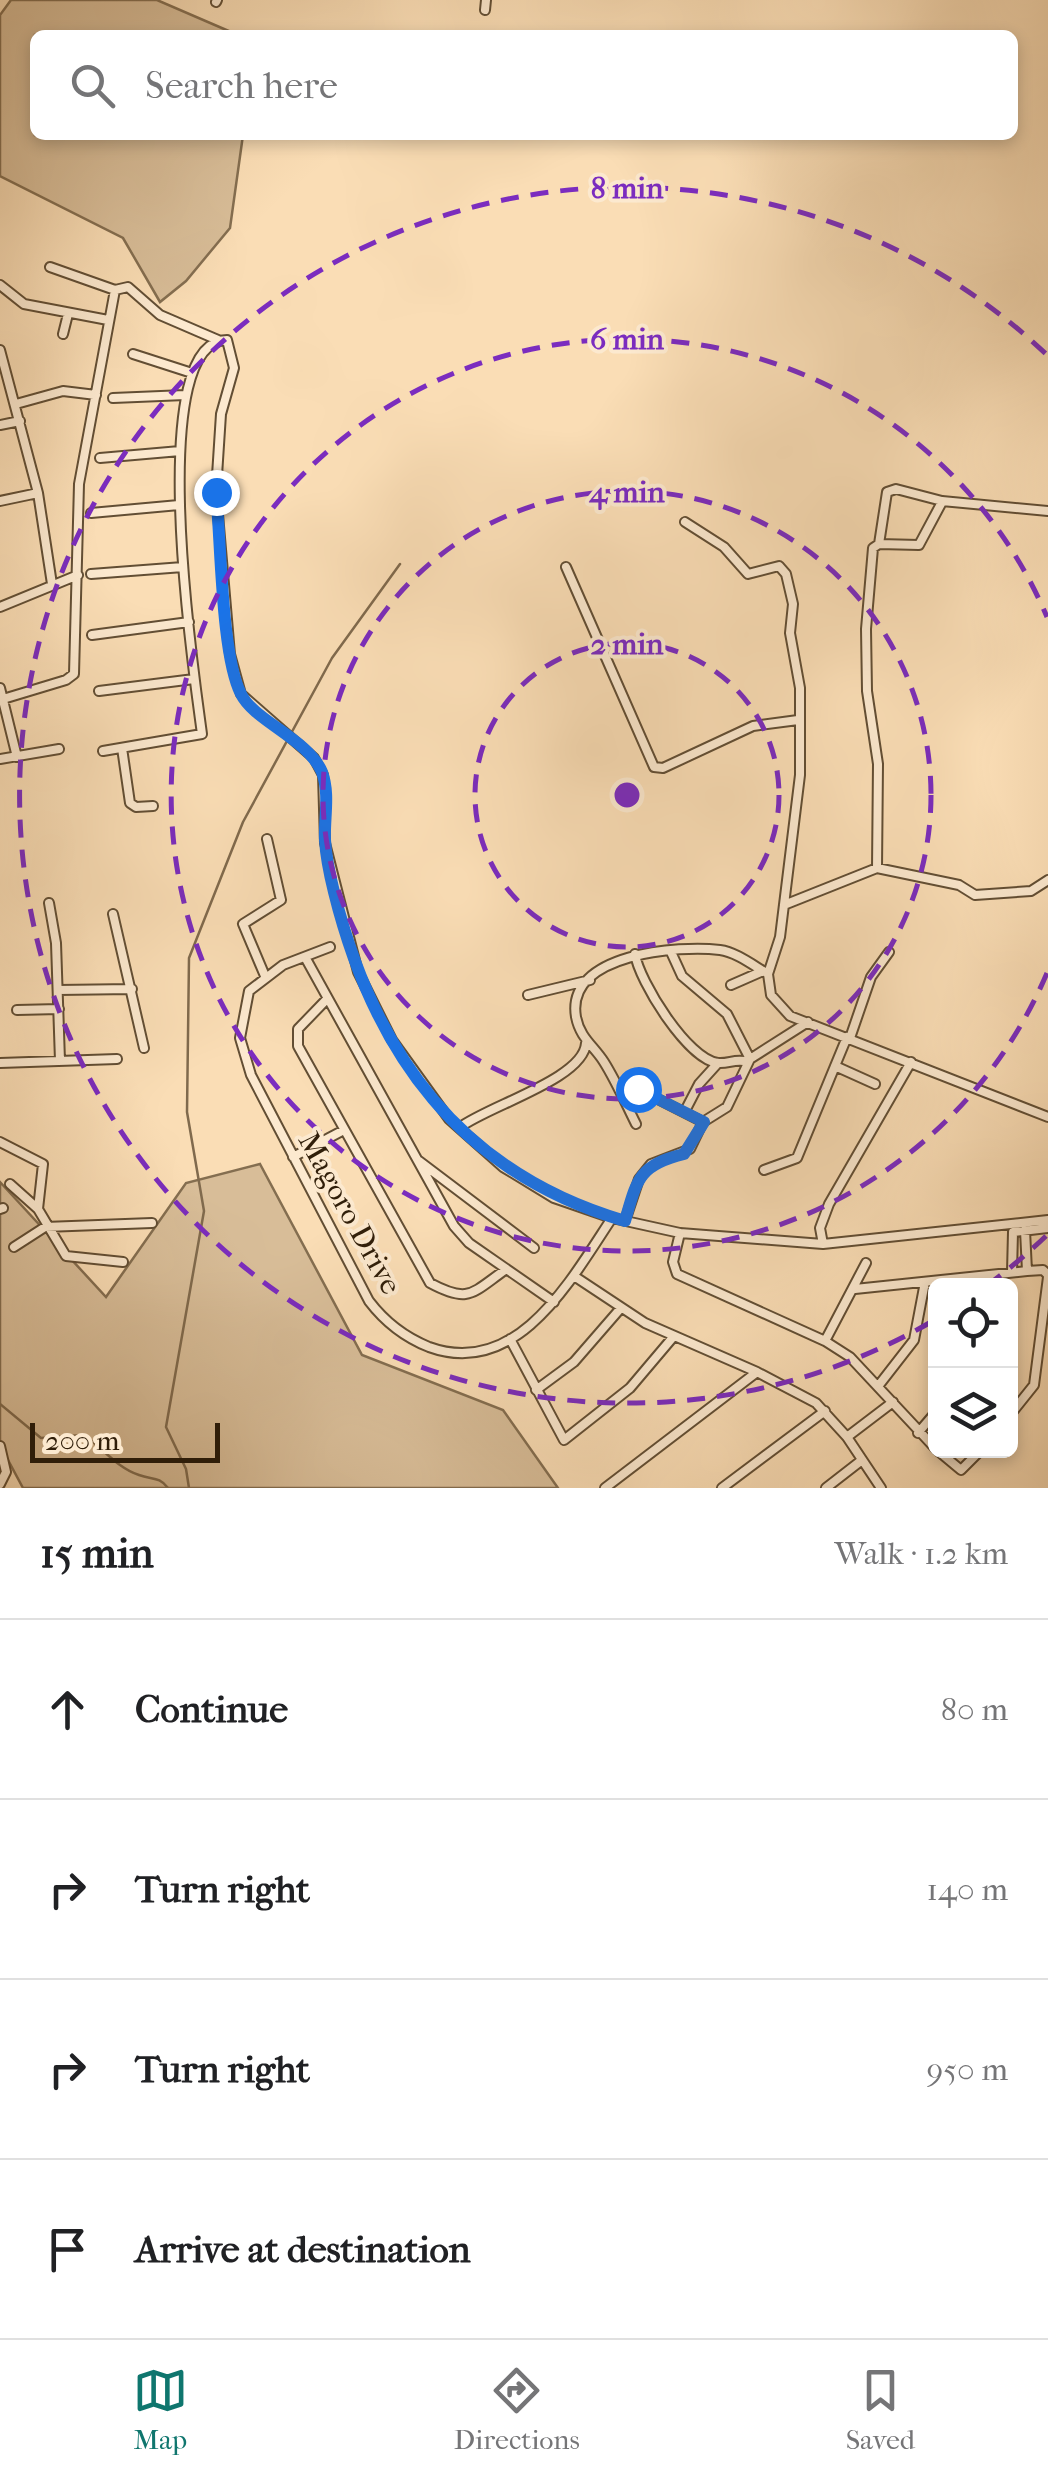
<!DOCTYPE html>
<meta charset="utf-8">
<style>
body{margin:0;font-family:"IM FELL French Canon",serif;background:#f2f2f2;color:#202124}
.controls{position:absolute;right:30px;bottom:30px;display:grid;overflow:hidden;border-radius:15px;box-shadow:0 5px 15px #0003}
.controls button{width:90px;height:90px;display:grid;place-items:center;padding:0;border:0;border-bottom:2px solid #e0e0e0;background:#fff;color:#202124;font:50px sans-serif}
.scale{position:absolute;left:30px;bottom:25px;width:190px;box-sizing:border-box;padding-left:10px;border:5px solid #301e09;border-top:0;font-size:28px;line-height:35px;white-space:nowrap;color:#301e09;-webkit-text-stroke:8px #fce9cf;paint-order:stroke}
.stop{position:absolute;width:30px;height:30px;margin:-22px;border:8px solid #1a73e8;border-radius:50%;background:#fff}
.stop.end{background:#1a73e8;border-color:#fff;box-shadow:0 2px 10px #0008}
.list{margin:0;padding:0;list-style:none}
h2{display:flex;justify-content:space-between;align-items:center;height:130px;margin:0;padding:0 40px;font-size:42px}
h2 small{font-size:32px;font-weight:400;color:#757577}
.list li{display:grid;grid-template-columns:65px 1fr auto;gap:30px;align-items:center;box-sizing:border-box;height:180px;padding:0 40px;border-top:2px solid #e0e0e0}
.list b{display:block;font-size:38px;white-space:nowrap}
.list em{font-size:32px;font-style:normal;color:#757577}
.icon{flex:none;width:55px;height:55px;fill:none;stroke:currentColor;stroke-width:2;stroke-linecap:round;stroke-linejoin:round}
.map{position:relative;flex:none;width:1048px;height:1488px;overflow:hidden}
.search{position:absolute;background:#fff;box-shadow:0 5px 15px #0003;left:30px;right:30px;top:30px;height:110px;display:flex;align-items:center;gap:25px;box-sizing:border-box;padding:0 35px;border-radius:15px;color:#757577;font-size:38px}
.sheet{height:850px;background:#fff}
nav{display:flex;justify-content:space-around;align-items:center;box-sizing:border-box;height:140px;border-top:2px solid #e0e0e0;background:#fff;font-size:28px;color:#757577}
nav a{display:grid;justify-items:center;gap:5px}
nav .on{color:#0f766e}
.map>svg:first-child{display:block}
.green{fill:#d8bd98;stroke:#846e50;stroke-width:2.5}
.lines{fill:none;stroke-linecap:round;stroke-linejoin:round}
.stream{stroke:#806a4d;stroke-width:2.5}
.minor-casing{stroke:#624e34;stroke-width:12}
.minor{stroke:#fce9cf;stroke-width:8}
.route{stroke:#1a73e8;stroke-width:12}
.ring{fill:none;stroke:#7b2cbf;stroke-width:5;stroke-dasharray:18 12}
.labels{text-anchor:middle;stroke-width:8;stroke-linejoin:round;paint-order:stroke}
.street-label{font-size:30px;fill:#301e09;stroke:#fce9cf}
.centre{fill:#7b2cbf;stroke:#fce9cf;stroke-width:5}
.ring-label{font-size:30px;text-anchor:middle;font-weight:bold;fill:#7b2cbf;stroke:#fce9cf;stroke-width:8;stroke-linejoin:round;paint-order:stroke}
</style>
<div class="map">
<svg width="1048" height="1488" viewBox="0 0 1048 1488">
<rect width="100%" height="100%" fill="#faddb5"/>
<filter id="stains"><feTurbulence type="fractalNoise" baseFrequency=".002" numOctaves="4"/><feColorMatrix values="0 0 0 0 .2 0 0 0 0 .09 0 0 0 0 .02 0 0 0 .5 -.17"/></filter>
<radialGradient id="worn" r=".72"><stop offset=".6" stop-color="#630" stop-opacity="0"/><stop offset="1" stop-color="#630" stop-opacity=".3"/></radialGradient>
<path class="green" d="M11,0H157L238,35H35V135H243L230,228L186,281L160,302L123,238L0,176V15Z
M260,1164L362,1355L503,1410L558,1488H23L0,1445V1182L106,1297L186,1183Z"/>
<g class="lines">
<path class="stream" d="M0,1404L41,1438L84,1435C103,1448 117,1468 139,1475C152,1480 159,1476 168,1488
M189,1488L186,1469L166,1427L204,1211L187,1112L189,958L243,822L332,658L400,564"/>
<defs>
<path id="minor" d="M216,2L217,0
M485,10L486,0
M50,267L115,290
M0,285L24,304L108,320
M63,334L68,314
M0,350L38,493L52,584
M133,354L192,373
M113,398L185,395
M16,404L63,391L96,395
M0,425L20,421
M100,458L180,451
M0,501L38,493
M91,513L179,505
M685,522L724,547L748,574L779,566L786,574L793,604L790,633L800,688V775L780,937L768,974L771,995L790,1016L1048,1117
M879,544L919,545L942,502
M566,567L654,767L663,768L753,726L798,720
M91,574L183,567
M0,607L78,575
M92,635L189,622
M0,688L17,757
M99,691L194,679
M3,699L66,680L74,674L79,484L115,290L128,287L160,315L218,340
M122,748L130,803L136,807L153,806
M103,751L202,734C195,681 143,340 227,340L234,368L221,414L216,491L230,654L241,694L314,758L323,775L325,843L358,972L392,1040L449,1119L503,1167L554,1198L612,1218L680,1233L823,1244L1048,1220
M0,759L59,749
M877,868L878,764L867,691L866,629L873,548L879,544L887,492L896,489L942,501L1048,511
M49,903L56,943L60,1061
M784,905L877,868L959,885L975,895L1031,891L1048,880
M113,914L144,1048
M330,947L283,965L249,991L240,1038L251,1075L369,1301C385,1322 404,1337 429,1347C517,1379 571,1280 612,1218
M671,952L682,976L727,1014L750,1059
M635,954C639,981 688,1060 718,1063C729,1064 736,1058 748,1062
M305,957L454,1226L469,1243L554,1302
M265,976L243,924L281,900L267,839
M731,985L763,971
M58,990L132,989
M528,995L590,980
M327,999L298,1029V1046L430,1283C469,1304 472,1293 505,1270
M17,1010L59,1009
M850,1038L871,977L889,952
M0,1063L117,1059
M835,1066L875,1084
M638,1089L703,1122
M685,1111L699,1084L718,1063
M636,1124C626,1104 616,1081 604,1062C594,1046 580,1038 576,1017C565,953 680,945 720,950C736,952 754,966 768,974
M459,1128C487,1106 584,1079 586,1043
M0,1142L43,1164L38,1209L66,1256L123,1262
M293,1157L342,1131
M419,1161L534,1248
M764,1170L797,1158L847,1037
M10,1184L38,1209
M0,1209L3,1208
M625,1221L639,1179L651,1164L690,1149L703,1122L727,1107L750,1059L808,1022
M1025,1230L1027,1271
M680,1233L673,1262L677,1274L825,1341L850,1357L936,1449
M823,1244L820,1228L829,1204L911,1062
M14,1247L45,1227L152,1223
M1012,1272L1013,1232L1048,1228
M574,1276L645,1323L757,1372L816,1403L847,1437L881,1488
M855,1289L1027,1271L1043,1270L1048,1275
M510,1339L564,1440L630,1388L674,1336
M825,1341L866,1263
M879,1385L914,1340L925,1282
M536,1390L574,1362L620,1309
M1010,1415L1034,1385L1048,1277
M918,1433L936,1412
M847,1437L893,1402
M0,1446L6,1472L0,1484
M937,1450L961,1470L981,1450
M605,1488L757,1372
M722,1488L825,1411
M826,1488L862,1460"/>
</defs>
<use href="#minor" class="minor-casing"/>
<use href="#minor" class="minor"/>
</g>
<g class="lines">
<path class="route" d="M216,492C221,540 221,655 241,694C254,721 308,739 322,772C330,794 324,818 325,840C326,857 330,876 334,892C374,1054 461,1173 625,1221C637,1179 639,1165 684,1154L704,1122L638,1089"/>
</g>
<g class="ring">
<circle cx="627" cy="795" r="152"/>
<circle cx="627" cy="795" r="304"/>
<path d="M1047 973A456 456 0 1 1 1047 617"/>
<path d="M1046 1236A608 608 0 0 1 989 1284M931 1322A608 608 0 1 1 1046 354"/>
</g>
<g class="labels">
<g class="street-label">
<text transform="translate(350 1213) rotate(61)" y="10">Magoro Drive</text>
</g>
</g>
<circle cx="627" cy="795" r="15" class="centre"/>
<g class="ring-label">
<text x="627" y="198">8 min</text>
<text x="627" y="349">6 min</text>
<text x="627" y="502">4 min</text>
<text x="627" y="654">2 min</text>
</g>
<rect width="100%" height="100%" filter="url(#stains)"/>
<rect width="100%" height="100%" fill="url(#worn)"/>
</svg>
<div class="controls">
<button><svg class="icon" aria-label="locate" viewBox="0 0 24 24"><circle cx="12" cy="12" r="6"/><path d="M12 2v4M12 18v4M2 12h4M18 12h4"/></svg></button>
<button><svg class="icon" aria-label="layers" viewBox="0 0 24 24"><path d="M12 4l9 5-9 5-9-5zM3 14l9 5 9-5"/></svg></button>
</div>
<div class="scale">200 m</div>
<div class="stop" style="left:638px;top:1089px"></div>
<div class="stop end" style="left:216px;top:492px"></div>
<div class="search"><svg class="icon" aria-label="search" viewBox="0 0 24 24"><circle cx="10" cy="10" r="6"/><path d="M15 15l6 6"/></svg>Search here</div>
</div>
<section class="sheet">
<h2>15 min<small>Walk · 1.2 km</small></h2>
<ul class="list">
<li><svg class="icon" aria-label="ahead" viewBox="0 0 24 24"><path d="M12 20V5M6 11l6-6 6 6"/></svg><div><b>Continue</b></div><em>80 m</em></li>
<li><svg class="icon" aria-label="right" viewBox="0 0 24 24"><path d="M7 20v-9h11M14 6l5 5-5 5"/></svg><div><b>Turn right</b></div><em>140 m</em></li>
<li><svg class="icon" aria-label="right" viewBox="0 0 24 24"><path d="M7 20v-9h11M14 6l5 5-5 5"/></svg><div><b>Turn right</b></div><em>950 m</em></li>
<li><svg class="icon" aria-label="arrive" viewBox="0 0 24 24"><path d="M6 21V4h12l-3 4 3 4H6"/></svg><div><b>Arrive at destination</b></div></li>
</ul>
</section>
<nav>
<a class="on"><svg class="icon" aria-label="map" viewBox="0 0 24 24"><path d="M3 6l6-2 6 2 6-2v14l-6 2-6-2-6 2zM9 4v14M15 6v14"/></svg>Map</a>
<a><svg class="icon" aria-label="directions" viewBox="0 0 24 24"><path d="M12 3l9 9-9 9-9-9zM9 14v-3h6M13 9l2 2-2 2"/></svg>Directions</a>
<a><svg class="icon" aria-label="saved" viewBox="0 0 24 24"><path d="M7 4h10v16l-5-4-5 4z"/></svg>Saved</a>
</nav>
